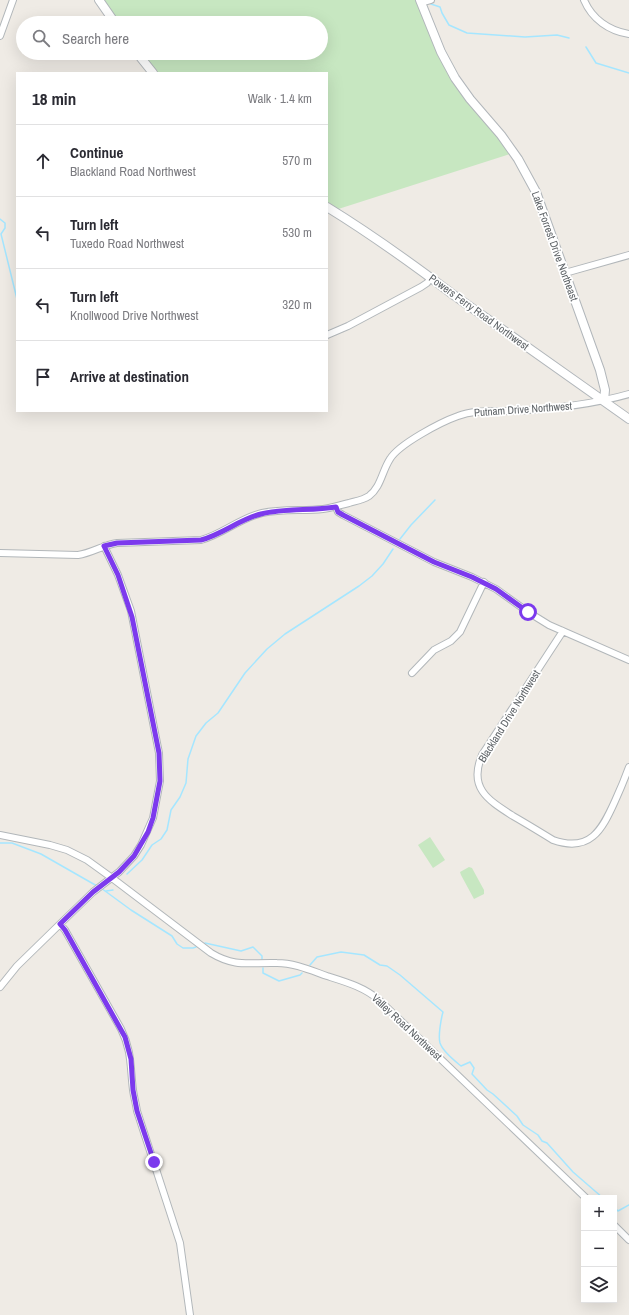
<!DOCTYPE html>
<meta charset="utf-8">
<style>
body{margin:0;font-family:"Archivo Narrow",sans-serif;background:#f7f7f7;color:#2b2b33}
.controls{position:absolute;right:12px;bottom:12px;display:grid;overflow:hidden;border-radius:0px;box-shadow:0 4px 16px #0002}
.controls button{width:36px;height:36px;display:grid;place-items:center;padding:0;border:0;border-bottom:1px solid #e1e1e2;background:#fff;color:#2b2b33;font:20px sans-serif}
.stop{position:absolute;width:12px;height:12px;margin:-9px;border:3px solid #7c3aed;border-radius:50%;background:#fff}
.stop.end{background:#7c3aed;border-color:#fff;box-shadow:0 1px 4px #0008}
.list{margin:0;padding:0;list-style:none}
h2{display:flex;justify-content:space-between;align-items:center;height:52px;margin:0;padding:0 16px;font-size:17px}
h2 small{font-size:13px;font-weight:400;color:#7c7c81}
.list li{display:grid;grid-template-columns:26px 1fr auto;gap:12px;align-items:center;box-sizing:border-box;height:72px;padding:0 16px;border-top:1px solid #e1e1e2}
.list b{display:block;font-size:15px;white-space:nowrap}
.list p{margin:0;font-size:13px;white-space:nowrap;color:#7c7c81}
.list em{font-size:13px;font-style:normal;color:#7c7c81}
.icon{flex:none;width:22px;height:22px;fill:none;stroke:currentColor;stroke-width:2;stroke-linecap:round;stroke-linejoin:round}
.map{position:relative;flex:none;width:629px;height:1315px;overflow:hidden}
.search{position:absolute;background:#fff;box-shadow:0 4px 16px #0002;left:16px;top:16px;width:312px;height:44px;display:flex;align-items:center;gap:10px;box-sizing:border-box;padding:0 14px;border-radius:22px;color:#7c7c81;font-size:15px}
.panel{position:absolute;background:#fff;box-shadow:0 4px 16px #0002;left:16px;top:72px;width:312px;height:340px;border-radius:0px}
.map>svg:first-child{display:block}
.green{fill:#c7e7c1}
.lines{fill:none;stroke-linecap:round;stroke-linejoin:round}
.stream{stroke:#a5e6ff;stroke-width:1.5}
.street-casing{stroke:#b2b7ba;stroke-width:8}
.secondary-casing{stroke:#b1b6ba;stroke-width:10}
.street{stroke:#fff;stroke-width:6}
.secondary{stroke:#fff;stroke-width:8}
.route{stroke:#7c3aed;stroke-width:5}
.labels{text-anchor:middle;stroke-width:3.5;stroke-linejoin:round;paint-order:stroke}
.street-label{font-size:11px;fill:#5d6266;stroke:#fff}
</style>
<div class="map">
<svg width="629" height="1315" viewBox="0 0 629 1315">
<rect width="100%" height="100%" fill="#efebe5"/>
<path class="green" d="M102,0H420L451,74L513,153L329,212L327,210V73H151L138,53H321V23H117Z
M430,837L445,860L433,868L418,845Z
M469,867L472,868L484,890V894L474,899L461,875L460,872Z"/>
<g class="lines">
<path class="stream" d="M431,4L440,7L442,13L449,25L467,33L525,37L557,35L569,38
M586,47L596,63L629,73
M0,219L5,223V228L1,234L17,299
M400,539L411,525L435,500
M0,843H12L41,854L97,886
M127,874L142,860L152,845L161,839L167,830L171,810L180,797L186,783L188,759L196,736L206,723L218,713L245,673L267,649L285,634L359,586L372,576L383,564L393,549
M101,888L131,910L172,936L177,944L183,948H193L196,947
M106,891L113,890
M205,943L241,951L253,947L262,956V959
M310,965L317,957L341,952L364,955L380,965L387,966L400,975L443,1012C441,1019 438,1036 440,1043C443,1052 455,1061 461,1066L470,1062L474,1068L472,1074L487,1090L493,1094L517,1116L523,1125L538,1135L542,1141L547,1143L573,1172L603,1198
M263,968V973L279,981L300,975L302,973
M614,1207L618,1211L629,1205"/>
<defs>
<path id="street" d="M584,0C592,19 609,31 629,34
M421,3L431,0
M0,36L13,0
M565,273L629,255
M327,335L348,326L421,287L427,283L431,278
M336,507L338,512L343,515L434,562L472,577L496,589L528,612L549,625L629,660
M0,553L78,555C92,553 103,545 117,543L201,540C223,534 240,518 262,513C282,509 303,511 323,509C332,508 340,505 349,503C356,501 363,500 369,496C381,487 382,471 390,459C399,444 441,422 458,416C475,409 494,412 512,411C551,409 591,405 629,394
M563,631L482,755C468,788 488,800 513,816C527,824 540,832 553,840C590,853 602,830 615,801C620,790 625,778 629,767
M412,673L434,650L451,641L460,632L484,582
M0,835L50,845L67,850L87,860L112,878L211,953C236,968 250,962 277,963C294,963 310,970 327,976C346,982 364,987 379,1000L586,1198
M60,924L65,930L121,1029C132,1051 130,1066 133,1090C134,1097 136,1104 137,1111L180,1243L190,1315
M0,987L17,966L60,924L93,892L119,872L134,856L141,845L153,818L160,781L159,753L131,611L118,575L104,546
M614,1225L629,1240"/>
<path id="secondary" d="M99,0L115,23
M420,0L441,52L455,78L470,99L501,135L518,159L536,192L600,370L605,390L604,401
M137,53L153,73
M327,207C371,234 414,265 455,296L629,419"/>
</defs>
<use href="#street" class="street-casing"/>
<use href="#secondary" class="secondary-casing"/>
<use href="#street" class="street"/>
<use href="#secondary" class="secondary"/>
</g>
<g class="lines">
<path class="route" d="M154,1162L137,1111L133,1090L131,1059L125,1037L65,930L60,924L93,892L119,872L134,856L148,832L153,818L160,781L159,753L132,617L118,575L104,546L117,543L201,540C223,534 240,519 261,514C285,508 311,511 336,507L338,512L343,515L434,562L472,577L496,589L528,612"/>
</g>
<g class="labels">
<g class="street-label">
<text transform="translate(555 246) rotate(70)" y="4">Lake Forrest Drive Northeast</text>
<text transform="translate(479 312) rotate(36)" y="4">Powers Ferry Road Northwest</text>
<text transform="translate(523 409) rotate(-4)" y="4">Putnam Drive Northwest</text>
<text transform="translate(509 716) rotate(-58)" y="4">Blackland Drive Northwest</text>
<text transform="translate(407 1027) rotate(43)" y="4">Valley Road Northwest</text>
</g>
</g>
</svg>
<div class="controls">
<button>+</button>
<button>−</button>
<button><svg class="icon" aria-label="layers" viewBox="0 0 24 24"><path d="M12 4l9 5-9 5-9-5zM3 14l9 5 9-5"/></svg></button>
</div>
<div class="stop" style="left:528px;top:612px"></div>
<div class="stop end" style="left:154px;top:1162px"></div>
<div class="search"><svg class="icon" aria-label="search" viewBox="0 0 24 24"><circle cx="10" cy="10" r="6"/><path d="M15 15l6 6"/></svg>Search here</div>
<section class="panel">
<h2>18 min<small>Walk · 1.4 km</small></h2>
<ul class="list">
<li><svg class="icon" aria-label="ahead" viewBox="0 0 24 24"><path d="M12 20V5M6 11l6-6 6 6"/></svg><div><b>Continue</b><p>Blackland Road Northwest</p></div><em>570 m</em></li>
<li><svg class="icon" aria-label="left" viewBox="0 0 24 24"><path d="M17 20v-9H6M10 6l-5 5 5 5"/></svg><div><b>Turn left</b><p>Tuxedo Road Northwest</p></div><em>530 m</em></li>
<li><svg class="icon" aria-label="left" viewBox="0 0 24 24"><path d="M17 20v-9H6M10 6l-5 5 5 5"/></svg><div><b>Turn left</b><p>Knollwood Drive Northwest</p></div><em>320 m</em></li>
<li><svg class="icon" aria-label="arrive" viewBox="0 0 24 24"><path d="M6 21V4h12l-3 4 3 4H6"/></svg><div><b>Arrive at destination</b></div></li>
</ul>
</section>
</div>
